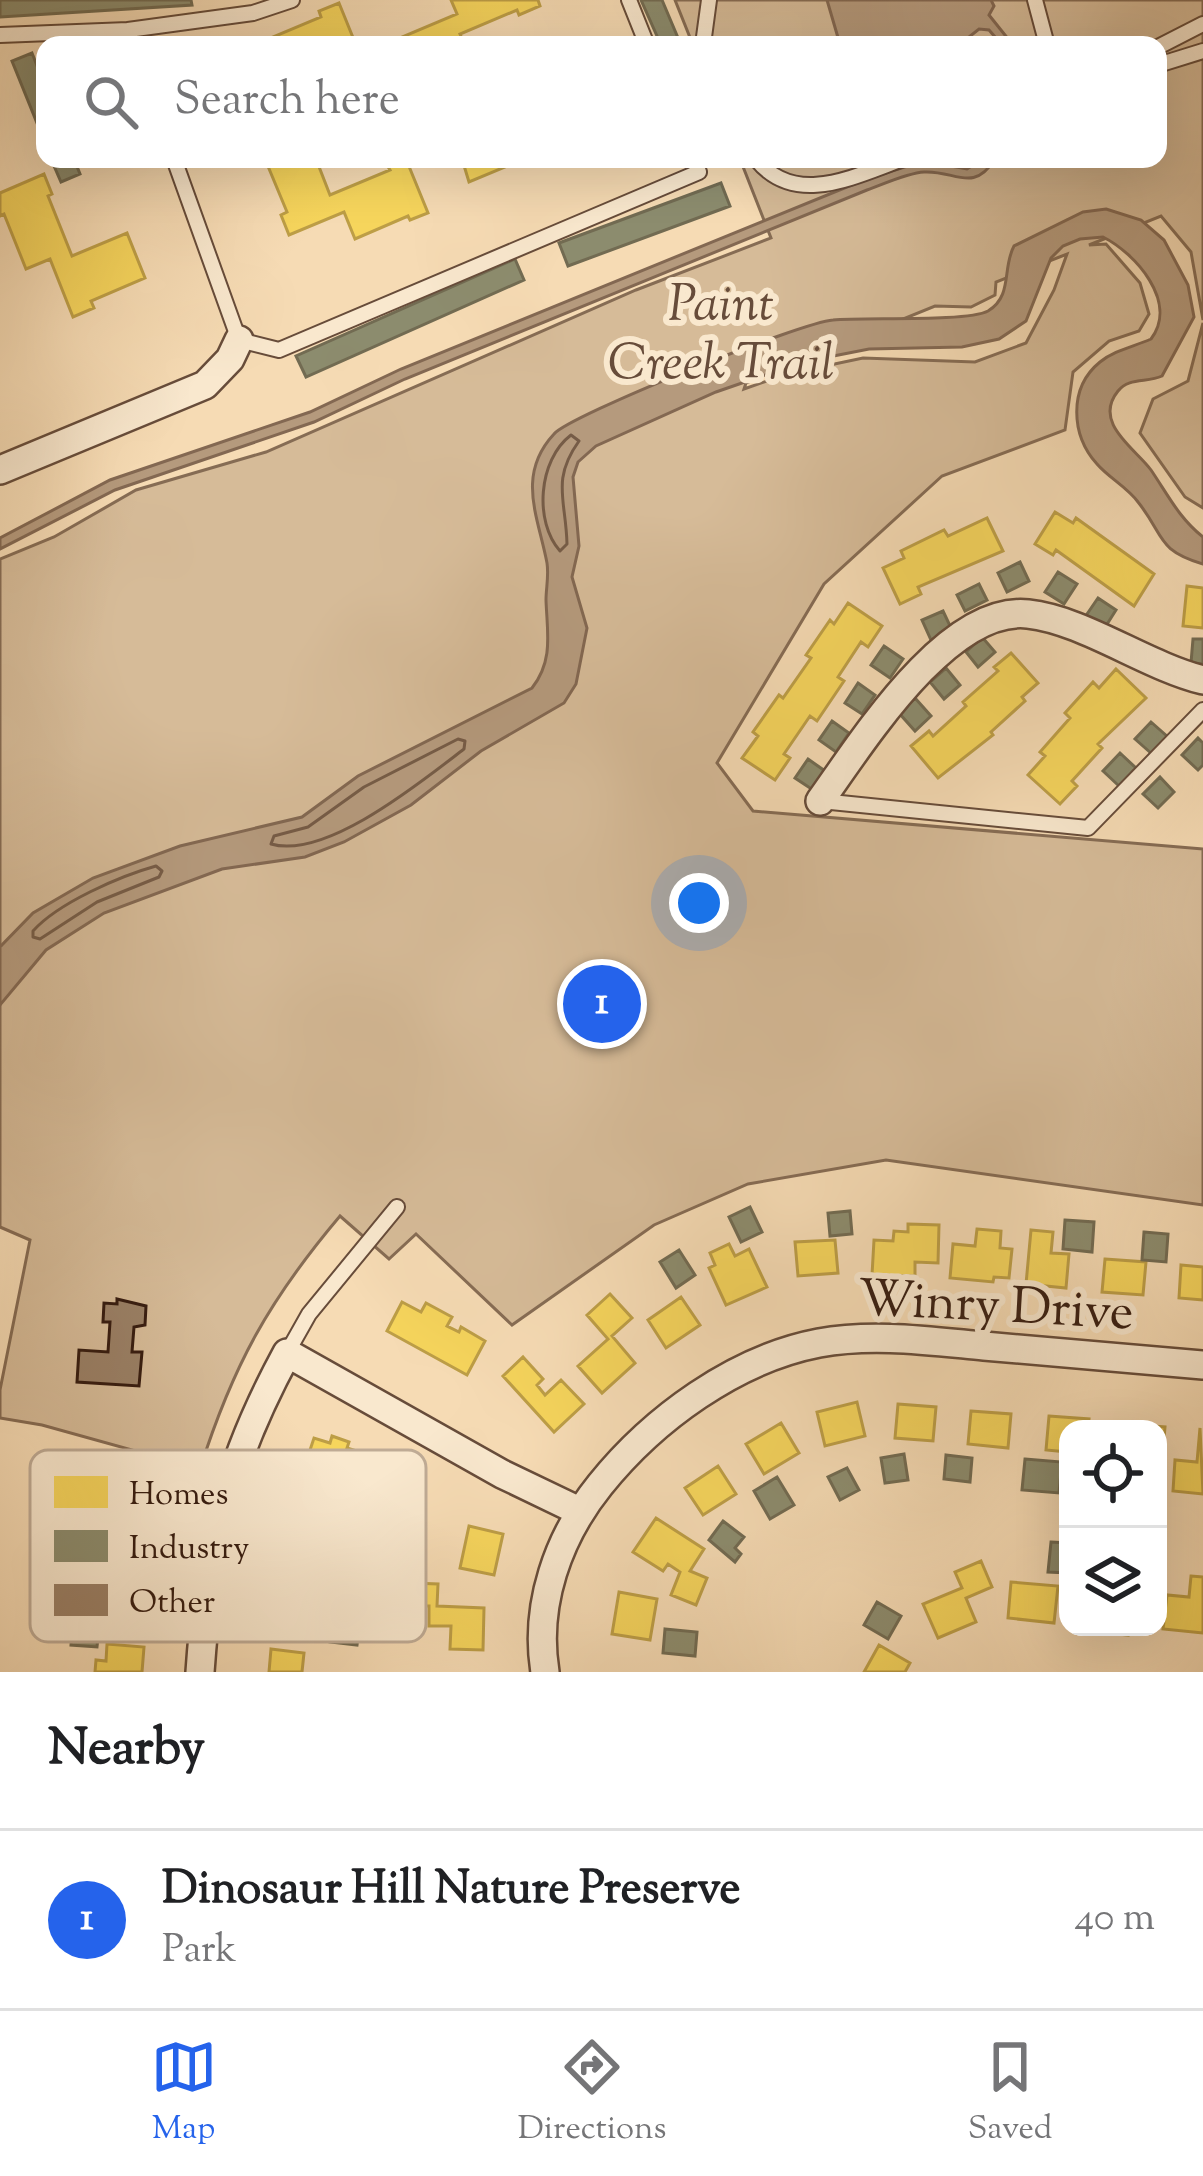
<!DOCTYPE html>
<style>
body{margin:0;font-family:"Sorts Mill Goudy",serif;background:#f2f2f2;color:#202124}
.controls{position:absolute;right:36px;bottom:36px;display:grid;overflow:hidden;border-radius:24px;box-shadow:0 12px 48px #0002}
.controls button{width:108px;height:108px;display:grid;place-items:center;padding:0;border:0;border-bottom:3px solid #e0e0e0;background:#fff;color:#202124;font:60px sans-serif}
.you{position:absolute;left:699px;top:903px;width:42px;height:42px;margin:-30px;border:9px solid #fff;border-radius:50%;background:#1a73e8;box-shadow:0 0 0 18px #1a73e833}
.badge{display:grid;place-items:center;width:78px;height:78px;border-radius:50%;background:#2563eb;color:#fff;font-size:39px;font-weight:700}
.pin{position:absolute;translate:-50% -50%;border:6px solid #fff;box-shadow:0 3px 12px #0006}
.list{margin:0;padding:0;list-style:none}
h2{display:flex;justify-content:space-between;align-items:center;height:156px;margin:0;padding:0 48px;font-size:51px}
h2 small{font-size:39px;font-weight:400;color:#757577}
.list li{display:grid;grid-template-columns:78px 1fr auto;gap:36px;align-items:center;box-sizing:border-box;height:180px;padding:0 48px;border-top:3px solid #e0e0e0}
.list b{display:block;font-size:45px;white-space:nowrap}
.list p{margin:0;font-size:39px;white-space:nowrap;color:#757577}
.list em{font-size:39px;font-style:normal;color:#757577}
.icon{flex:none;width:66px;height:66px;fill:none;stroke:currentColor;stroke-width:2;stroke-linecap:round;stroke-linejoin:round}
.map{position:relative;flex:none;width:1203px;height:1672px;overflow:hidden}
.search{position:absolute;background:#fff;box-shadow:0 12px 48px #0002;left:36px;right:36px;top:36px;height:132px;display:flex;align-items:center;gap:30px;box-sizing:border-box;padding:0 42px;border-radius:24px;color:#757577;font-size:45px}
.sheet{height:336px;background:#fff}
nav{display:flex;justify-content:space-around;align-items:center;box-sizing:border-box;height:168px;border-top:3px solid #e0e0e0;background:#fff;font-size:33px;color:#757577}
nav a{display:grid;justify-items:center;gap:6px}
nav .on{color:#2563eb}
.map>svg:first-child{display:block}
.green{fill:#d6bb98;stroke:#866c54;stroke-width:3;fill-rule:evenodd}
.water{fill:#b59a7d;stroke:#836852;stroke-width:3}
.homes{fill:#f6d55c;stroke:#bd9e46;stroke-width:3}
.industry{fill:#8c8c6e;stroke:#726b52;stroke-width:3}
.lines{fill:none;stroke-linecap:round;stroke-linejoin:round}
.shore{stroke:#765c47;stroke-width:3}
.building{fill:#9a8066;stroke:#371d11;stroke-width:3}
.lane-casing{stroke:#674c3a;stroke-width:18}
.street-casing{stroke:#674c3a;stroke-width:32}
.lane{stroke:#f9e8ce;stroke-width:14}
.street{stroke:#f9e8ce;stroke-width:27}
.labels{text-anchor:middle;stroke-width:12;stroke-linejoin:round;paint-order:stroke}
.park-label{font-size:51px;font-style:italic;fill:#674c3a;stroke:#f9e8ce}
.street-label{font-size:51px;fill:#371d11;stroke:#f9e8ce}
.key{fill:#f9e8ce;stroke:#bfab95;stroke-width:3}
.key-label{font-size:33px;fill:#371d11}
</style>
<div class="map">
<svg width="1203" height="1672" viewBox="0 0 1203 1672">
<rect width="100%" height="100%" fill="#f6dbb4"/>
<filter id="stains"><feTurbulence type="fractalNoise" baseFrequency=".00167" numOctaves="4"/><feColorMatrix values="0 0 0 0 .2 0 0 0 0 .09 0 0 0 0 .02 0 0 0 .5 -.17"/></filter>
<radialGradient id="worn" r=".72"><stop offset=".6" stop-color="#630" stop-opacity="0"/><stop offset="1" stop-color="#630" stop-opacity=".3"/></radialGradient>
<path class="green" d="M675,0H1203V320L1191,252L1161,216L1089,245L1106,244L1140,283L1149,314L1139,331L1109,341L1073,372L1065,430L942,476L824,584L717,763L753,811L1203,849V1205L886,1160L748,1184L654,1225L512,1325L416,1234L389,1259L340,1216C269,1300 233,1365 200,1469L42,1425L0,1418V1390L30,1240L0,1227V559L54,537L136,490L266,452L636,290L771,238L740,159H1158V45H693ZM1067,254L1054,290L1026,343L975,362L863,358L787,374L744,389L746,383L935,306L971,307L995,295L996,282Z
M1203,323V508L1185,497L1140,433L1153,399L1188,381Z"/>
<path class="water" d="M827,0H991L994,6L989,15L1013,45H1002L989,30L979,29L959,45H844L839,41Z
M983,159H995C973,194 955,170 924,172C907,173 884,184 867,190L405,379L314,422L115,490L0,549V538L110,480L310,412L401,369L864,180L923,161L967,169Z
M1106,209L1141,220L1164,240L1188,285L1194,317L1162,376C1147,383 1129,377 1118,391C1092,423 1136,449 1151,470C1168,495 1179,518 1203,537V564C1156,550 1165,536 1138,502C1127,487 1109,478 1097,464C1071,435 1068,388 1100,362C1115,350 1133,347 1151,339C1179,302 1135,253 1103,237L1080,239L1063,246L1051,258L1026,321L999,339L962,347L869,349L803,362L716,392L596,446L578,462L573,477L579,546L572,577L587,628L576,684L564,703L481,751L411,805L344,842L305,857L222,869L104,913L46,950L0,1005V947L33,913L93,878L180,846L302,817L358,776L532,688C554,660 547,632 546,600C546,588 549,576 547,563C538,516 516,475 554,434C570,415 802,322 833,320C864,317 968,322 988,311C1013,296 1002,268 1014,246L1083,212Z"/>
<path class="homes" d="M451,0H538L540,6L519,15L517,10L460,34L465,45H405L402,37L457,14Z
M339,3L356,45H270L268,39L321,17L319,11Z
M265,159H316L330,195L390,170L387,165L406,159L428,213L410,220L408,216L355,239L344,212L289,235L281,215L287,212Z
M462,159H524L469,182Z
M44,174L52,194L48,196L72,256L127,233L145,278L91,301L94,308L73,317L50,259L26,269L4,214L0,216V193Z
M1055,512L1073,523L1076,518L1154,574L1134,606L1056,550L1053,555L1035,544Z
M987,518L1003,551L918,587L921,594L900,604L883,568L904,558L901,551L944,530L948,536Z
M1187,586L1203,588V628L1183,626Z
M848,603L882,626L868,647L861,642L838,677L844,681L817,721L810,716L784,754L790,758L775,780L742,758L758,736L753,732L779,695L783,698L811,658L806,655L830,620L834,624Z
M1011,653L1038,683L1022,697L1025,701L991,732L993,735L938,778L911,746L929,731L933,736L966,706L963,702L998,671L994,667Z
M1116,669L1146,698L1098,744L1102,748L1072,781L1077,786L1060,804L1028,775L1045,756L1040,752L1070,718L1065,713L1093,682L1099,688Z
M908,1224L939,1225L938,1263L915,1262V1276L872,1275L874,1240L893,1241L894,1231L908,1232Z
M977,1229L1001,1231L1000,1248L1012,1249L1009,1278L994,1277L993,1282L950,1278L953,1244L975,1246Z
M1031,1230L1053,1232L1051,1253L1069,1254L1066,1288L1026,1284Z
M835,1240L838,1273L798,1276L795,1242Z
M729,1244L735,1256L749,1249L767,1287L726,1305L709,1268L715,1265L710,1253Z
M1105,1259L1146,1262L1143,1295L1102,1292Z
M1181,1265L1203,1267V1300L1179,1298Z
M610,1294L632,1318L612,1336L635,1363L602,1393L578,1366L608,1339L587,1315Z
M681,1297L700,1325L666,1348L648,1320Z
M402,1302L421,1312L426,1303L452,1317L447,1326L459,1332L461,1327L485,1341L467,1375L387,1331Z
M523,1357L543,1379L537,1385L545,1395L561,1380L584,1404L554,1432L503,1376Z
M857,1402L865,1436L825,1446L817,1412Z
M898,1404L936,1407L933,1441L895,1438Z
M971,1411L1011,1414L1008,1448L968,1444Z
M1049,1416L1089,1419L1088,1429H1068V1452L1046,1450Z
M781,1423L799,1453L764,1474L746,1444Z
M1125,1424L1165,1427L1162,1462L1158,1461V1429H1125Z
M1200,1428L1203,1494L1173,1491L1175,1460L1197,1462Z
M332,1436L349,1442L347,1448L388,1461L379,1488L354,1480L357,1471L342,1466L335,1488L301,1477L314,1438L330,1443Z
M718,1466L736,1494L703,1515L685,1488Z
M656,1518L704,1549L690,1571L707,1578L696,1605L671,1595L680,1572L668,1564L663,1571L633,1552Z
M469,1526L503,1534L494,1575L460,1568Z
M981,1561L992,1587L966,1598L976,1622L938,1638L923,1604L962,1588L955,1572Z
M1191,1576L1203,1577V1633L1163,1629L1167,1595L1189,1597Z
M1011,1582L1058,1586L1054,1623L1008,1618Z
M412,1583L438,1584L437,1606L484,1608L483,1650L450,1649L451,1626H429V1606H411Z
M619,1592L657,1599L650,1640L612,1634Z
M1088,1627H1128V1635L1087,1631Z
M107,1644L144,1647L142,1672H95L96,1660L106,1661Z
M879,1645L910,1663L905,1672H864Z
M271,1649L304,1653L302,1672H269Z"/>
<path class="industry" d="M0,0H191L192,5L0,17Z
M641,0H662L681,45H661Z
M32,53L45,86V143L12,61Z
M51,159H74L80,174L61,182Z
M721,183L730,206L568,266L559,243Z
M515,259L524,280L306,377L296,356Z
M1020,562L1029,581L1007,592L998,573Z
M1058,572L1077,584L1064,604L1045,592Z
M979,584L987,600L965,611L957,595Z
M1098,598L1116,610L1104,629L1085,617Z
M943,611L952,630L931,640L922,620Z
M982,637L995,652L978,667L966,652Z
M1193,639H1203V664L1191,663Z
M884,646L903,659L890,678L871,665Z
M946,668L960,685L944,699L930,682Z
M858,683L875,695L862,714L845,703Z
M915,698L931,716L915,731L899,713Z
M832,721L849,733L836,752L819,740Z
M1151,722L1168,737L1152,754L1135,739Z
M1198,738L1203,743V765L1198,770L1182,755Z
M1120,753L1136,768L1119,786L1103,771Z
M808,759L825,771L813,790L795,778Z
M1160,777L1174,792L1158,808L1143,794Z
M750,1207L762,1232L741,1242L729,1217Z
M850,1211L852,1234L830,1236L828,1213Z
M1065,1220L1094,1222L1092,1252L1063,1249Z
M1144,1232L1168,1234L1166,1262L1142,1260Z
M679,1250L695,1275L676,1288L660,1262Z
M904,1454L908,1480L885,1483L881,1458Z
M946,1455L972,1458L970,1482L944,1479Z
M1025,1459L1062,1462L1059,1493L1022,1490Z
M847,1468L859,1490L840,1500L828,1477Z
M777,1477L794,1505L770,1519L754,1491Z
M723,1521L744,1537L735,1548L741,1554L735,1562L709,1540Z
M1051,1542L1068,1543V1573L1048,1572Z
M877,1602L901,1616L888,1639L864,1625Z
M334,1611L361,1615L357,1645L330,1642Z
M73,1618L100,1620L97,1647L71,1645Z
M665,1629L697,1632L695,1656L663,1653Z"/>
<g class="lines">
<path class="shore" d="M571,435L579,441C551,480 566,500 567,544L560,551C534,522 538,460 571,435Z
M458,739L465,741L464,749C422,781 326,860 271,844L274,836L308,827L364,787Z
M156,866L162,871L159,877L97,902L40,939L33,937V931C58,903 120,876 156,866Z"/>
</g>
<path class="building" d="M117,1299L146,1306L145,1325L134,1327L132,1352H142L139,1386L77,1382L79,1350L108,1352L110,1322H103L104,1303L117,1304Z"/>
<g class="lines">
<defs>
<path id="lane" d="M629,0L647,45
M1035,0L1047,45
M128,30L253,13L292,0
M0,35L128,30L133,45
M707,45L704,37L709,0
M1158,47L1203,24
M1158,65L1203,51
M174,159L239,340L279,350L699,172L693,159
M756,159C795,208 855,176 903,159
M821,801L1088,828L1203,710
M287,1353L309,1314L397,1207"/>
<path id="street" d="M0,470L205,385L230,359L239,340
M820,801C861,744 947,605 1028,614C1084,620 1146,666 1203,680
M200,1672C209,1544 225,1467 287,1353L502,1474L579,1511
M545,1672C534,1605 558,1537 600,1485C653,1419 735,1359 819,1343C873,1333 930,1341 984,1346C1057,1352 1130,1358 1203,1365"/>
</defs>
<use href="#lane" class="lane-casing"/>
<use href="#street" class="street-casing"/>
<use href="#lane" class="lane"/>
<use href="#street" class="street"/>
</g>
<g class="labels">
<g class="park-label">
<text x="721" y="319">Paint<tspan x="721" dy="59">Creek Trail</tspan></text>
</g>
<g class="street-label">
<text transform="translate(996 1303) rotate(3)" y="18">Winry Drive</text>
</g>
</g>
<rect x="30" y="1450" width="396" height="192" rx="18" class="key"/>
<rect x="54" y="1476" width="54" height="32" fill="#f6d55c"/>
<rect x="54" y="1530" width="54" height="32" fill="#8c8c6e"/>
<rect x="54" y="1584" width="54" height="32" fill="#9a8066"/>
<g class="key-label">
<text x="129" y="1504">Homes</text>
<text x="129" y="1558">Industry</text>
<text x="129" y="1612">Other</text>
</g>
<rect width="100%" height="100%" filter="url(#stains)"/>
<rect width="100%" height="100%" fill="url(#worn)"/>
</svg>
<div class="controls">
<button><svg class="icon" aria-label="locate" viewBox="0 0 24 24"><circle cx="12" cy="12" r="6"/><path d="M12 2v4M12 18v4M2 12h4M18 12h4"/></svg></button>
<button><svg class="icon" aria-label="layers" viewBox="0 0 24 24"><path d="M12 4l9 5-9 5-9-5zM3 14l9 5 9-5"/></svg></button>
</div>
<div class="you"></div>
<div class="pin badge" style="left:602px;top:1004px">1</div>
<div class="search"><svg class="icon" aria-label="search" viewBox="0 0 24 24"><circle cx="10" cy="10" r="6"/><path d="M15 15l6 6"/></svg>Search here</div>
</div>
<section class="sheet">
<h2>Nearby<small></small></h2>
<ul class="list">
<li><span class="badge">1</span><div><b>Dinosaur Hill Nature Preserve</b><p>Park</p></div><em>40 m</em></li>
</ul>
</section>
<nav>
<a class="on"><svg class="icon" aria-label="map" viewBox="0 0 24 24"><path d="M3 6l6-2 6 2 6-2v14l-6 2-6-2-6 2zM9 4v14M15 6v14"/></svg>Map</a>
<a><svg class="icon" aria-label="directions" viewBox="0 0 24 24"><path d="M12 3l9 9-9 9-9-9zM9 14v-3h6M13 9l2 2-2 2"/></svg>Directions</a>
<a><svg class="icon" aria-label="saved" viewBox="0 0 24 24"><path d="M7 4h10v16l-5-4-5 4z"/></svg>Saved</a>
</nav>
